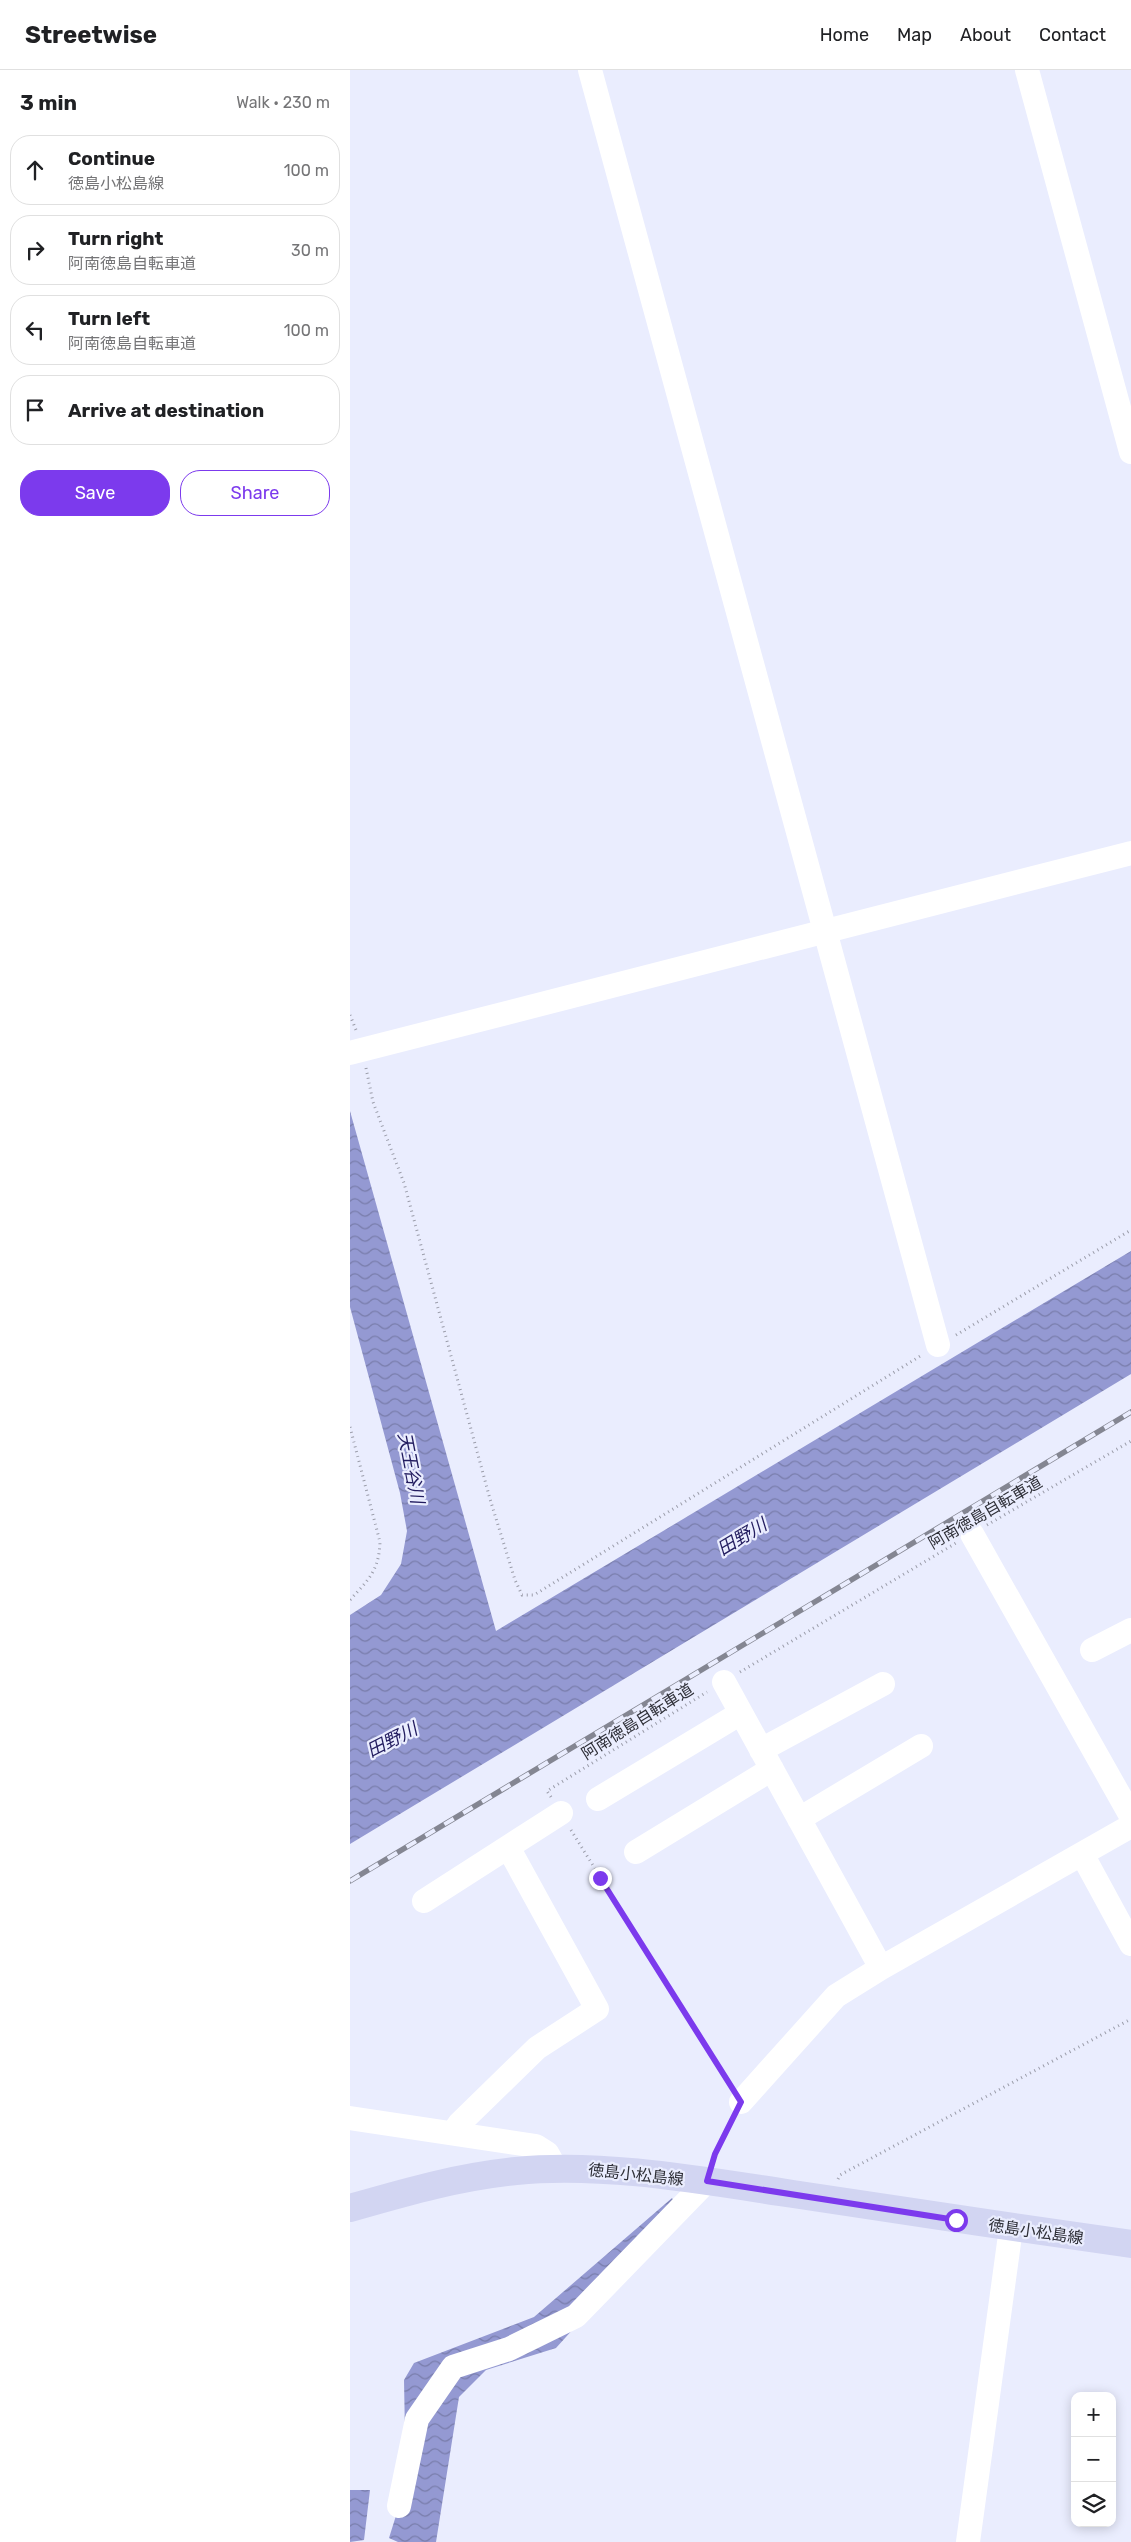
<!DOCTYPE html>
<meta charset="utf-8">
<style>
body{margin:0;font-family:Rubik,"Noto Sans JP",sans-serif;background:#f6f6f6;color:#202124}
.controls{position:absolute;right:15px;bottom:15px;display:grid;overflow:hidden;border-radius:10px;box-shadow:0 2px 12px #0003}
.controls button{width:45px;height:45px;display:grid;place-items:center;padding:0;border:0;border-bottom:1px solid #e0e0e0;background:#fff;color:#202124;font:25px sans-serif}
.stop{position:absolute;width:15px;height:15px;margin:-11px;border:4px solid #7c3aed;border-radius:50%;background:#fff}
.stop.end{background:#7c3aed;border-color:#fff;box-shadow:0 1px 5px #0008}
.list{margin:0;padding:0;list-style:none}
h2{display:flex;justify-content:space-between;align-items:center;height:65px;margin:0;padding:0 20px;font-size:21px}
h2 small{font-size:16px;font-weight:400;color:#757577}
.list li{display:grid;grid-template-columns:32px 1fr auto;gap:15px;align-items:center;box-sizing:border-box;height:70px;margin:0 10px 10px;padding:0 10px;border:1px solid #e0e0e0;border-radius:20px}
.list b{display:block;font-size:19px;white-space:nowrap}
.list p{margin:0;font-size:16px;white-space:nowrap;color:#757577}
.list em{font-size:16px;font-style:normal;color:#757577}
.actions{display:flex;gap:10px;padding:15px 20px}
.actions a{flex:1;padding:11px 0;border:1px solid #7c3aed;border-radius:20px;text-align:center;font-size:18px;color:#7c3aed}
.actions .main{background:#7c3aed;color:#fff}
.icon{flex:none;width:28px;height:28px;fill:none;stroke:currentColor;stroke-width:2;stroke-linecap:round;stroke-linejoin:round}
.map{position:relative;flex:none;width:781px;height:2472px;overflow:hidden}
header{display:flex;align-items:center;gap:30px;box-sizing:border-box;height:70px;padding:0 25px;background:#fff;border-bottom:1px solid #e0e0e0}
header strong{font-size:24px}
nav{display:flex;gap:28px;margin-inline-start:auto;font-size:18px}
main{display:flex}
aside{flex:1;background:#fff}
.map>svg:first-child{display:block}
.water{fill:url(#water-waves)}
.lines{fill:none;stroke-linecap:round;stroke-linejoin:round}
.path{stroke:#9b9daa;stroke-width:3;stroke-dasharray:1 4;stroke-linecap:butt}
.minor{stroke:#fff;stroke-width:24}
.major{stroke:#d2d5f2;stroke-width:28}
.rail-casing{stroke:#848692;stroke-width:5.5}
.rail{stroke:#eaedfe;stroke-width:4;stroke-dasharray:11;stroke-linecap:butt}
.route{stroke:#7c3aed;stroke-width:6}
.labels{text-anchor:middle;stroke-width:4.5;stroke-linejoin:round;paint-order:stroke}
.street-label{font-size:16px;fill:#2e2f37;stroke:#eaedfe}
.water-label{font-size:18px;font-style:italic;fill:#221c5f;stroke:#eaedfe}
</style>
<header>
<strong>Streetwise</strong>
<nav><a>Home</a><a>Map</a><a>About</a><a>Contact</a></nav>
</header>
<main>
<aside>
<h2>3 min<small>Walk · 230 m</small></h2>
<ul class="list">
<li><svg class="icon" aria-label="ahead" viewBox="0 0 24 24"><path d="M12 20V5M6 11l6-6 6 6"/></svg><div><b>Continue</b><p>徳島小松島線</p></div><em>100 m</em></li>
<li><svg class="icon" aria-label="right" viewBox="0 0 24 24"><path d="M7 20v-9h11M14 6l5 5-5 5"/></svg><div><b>Turn right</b><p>阿南徳島自転車道</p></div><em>30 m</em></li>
<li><svg class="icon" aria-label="left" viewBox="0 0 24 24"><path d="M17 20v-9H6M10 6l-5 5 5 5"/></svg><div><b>Turn left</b><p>阿南徳島自転車道</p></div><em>100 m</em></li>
<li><svg class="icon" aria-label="arrive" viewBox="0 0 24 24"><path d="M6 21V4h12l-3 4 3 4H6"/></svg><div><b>Arrive at destination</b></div></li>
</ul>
<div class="actions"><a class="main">Save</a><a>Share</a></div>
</aside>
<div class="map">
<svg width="781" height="2472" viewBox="0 0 781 2472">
<defs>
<pattern id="water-waves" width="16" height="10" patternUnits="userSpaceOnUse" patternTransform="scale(1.25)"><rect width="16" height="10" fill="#9499d2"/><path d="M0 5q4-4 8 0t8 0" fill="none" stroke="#797dab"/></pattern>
</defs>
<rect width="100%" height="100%" fill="#eaedfe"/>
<path class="water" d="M0,1041L146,1561L781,1181V1304L0,1774V1545L31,1525L51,1494L57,1461L50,1423L0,1237Z
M322,2128L330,2141L206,2278L136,2300L109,2327L86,2472H48L39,2468L49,2436L55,2365L54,2310L64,2293L184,2247Z
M0,2420H20L14,2470L0,2472Z"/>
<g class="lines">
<path class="path" d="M0,945L6,960
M16,998L23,1032L54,1113L140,1429L165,1510L172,1525H184L572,1285
M606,1265L781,1160
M0,1357L30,1472C29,1501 18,1510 0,1530
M637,1455L781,1371
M390,1602L606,1473
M201,1727L197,1721L357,1622
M221,1760L380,2016
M363,2091L382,2050
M488,2109L490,2105L781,1949"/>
<path class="minor" d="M240,0L588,1275
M677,0L781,382
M0,983L781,783
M622,1464L781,1746
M742,1580L781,1560
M374,1612L531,1898
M411,1680L533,1614
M248,1729L391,1643
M449,1749L571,1676
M286,1782L422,1699
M732,1784L781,1874
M74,1831L158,1777
M391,2032L486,1926L531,1898L781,1756
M0,2048L186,2076L197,2083L206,2099
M103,2063L110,2053L187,1978L247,1939L158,1777L211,1743
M49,2436L67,2349L103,2297L159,2279L226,2246L357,2111
M618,2472L661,2158"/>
<path class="major" d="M0,2138C56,2122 107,2107 166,2101C254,2092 356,2111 443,2124C556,2141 668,2158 781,2174"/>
<defs>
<path id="rail" d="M0,1811L781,1342"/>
</defs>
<use href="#rail" class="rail-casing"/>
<use href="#rail" class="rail"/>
</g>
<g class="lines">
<path class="route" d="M250,1808L391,2032L365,2084L357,2111L606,2150"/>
</g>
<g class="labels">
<g class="street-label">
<text transform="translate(635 1442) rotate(-30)" y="6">阿南徳島自転車道</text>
<text transform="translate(287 1651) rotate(-32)" y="6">阿南徳島自転車道</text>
<text transform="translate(286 2104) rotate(6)" y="6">徳島小松島線</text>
<text transform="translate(686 2161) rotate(8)" y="6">徳島小松島線</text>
</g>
<g class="water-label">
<text transform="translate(61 1398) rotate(79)" y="6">天王谷川</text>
<text transform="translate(392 1467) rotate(-31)" y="6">田野川</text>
<text transform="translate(42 1670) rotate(-27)" y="6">田野川</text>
</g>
</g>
</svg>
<div class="controls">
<button>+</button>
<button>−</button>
<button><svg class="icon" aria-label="layers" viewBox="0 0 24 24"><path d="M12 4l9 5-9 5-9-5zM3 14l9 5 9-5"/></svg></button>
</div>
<div class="stop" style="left:606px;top:2150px"></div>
<div class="stop end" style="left:250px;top:1808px"></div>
</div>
</main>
